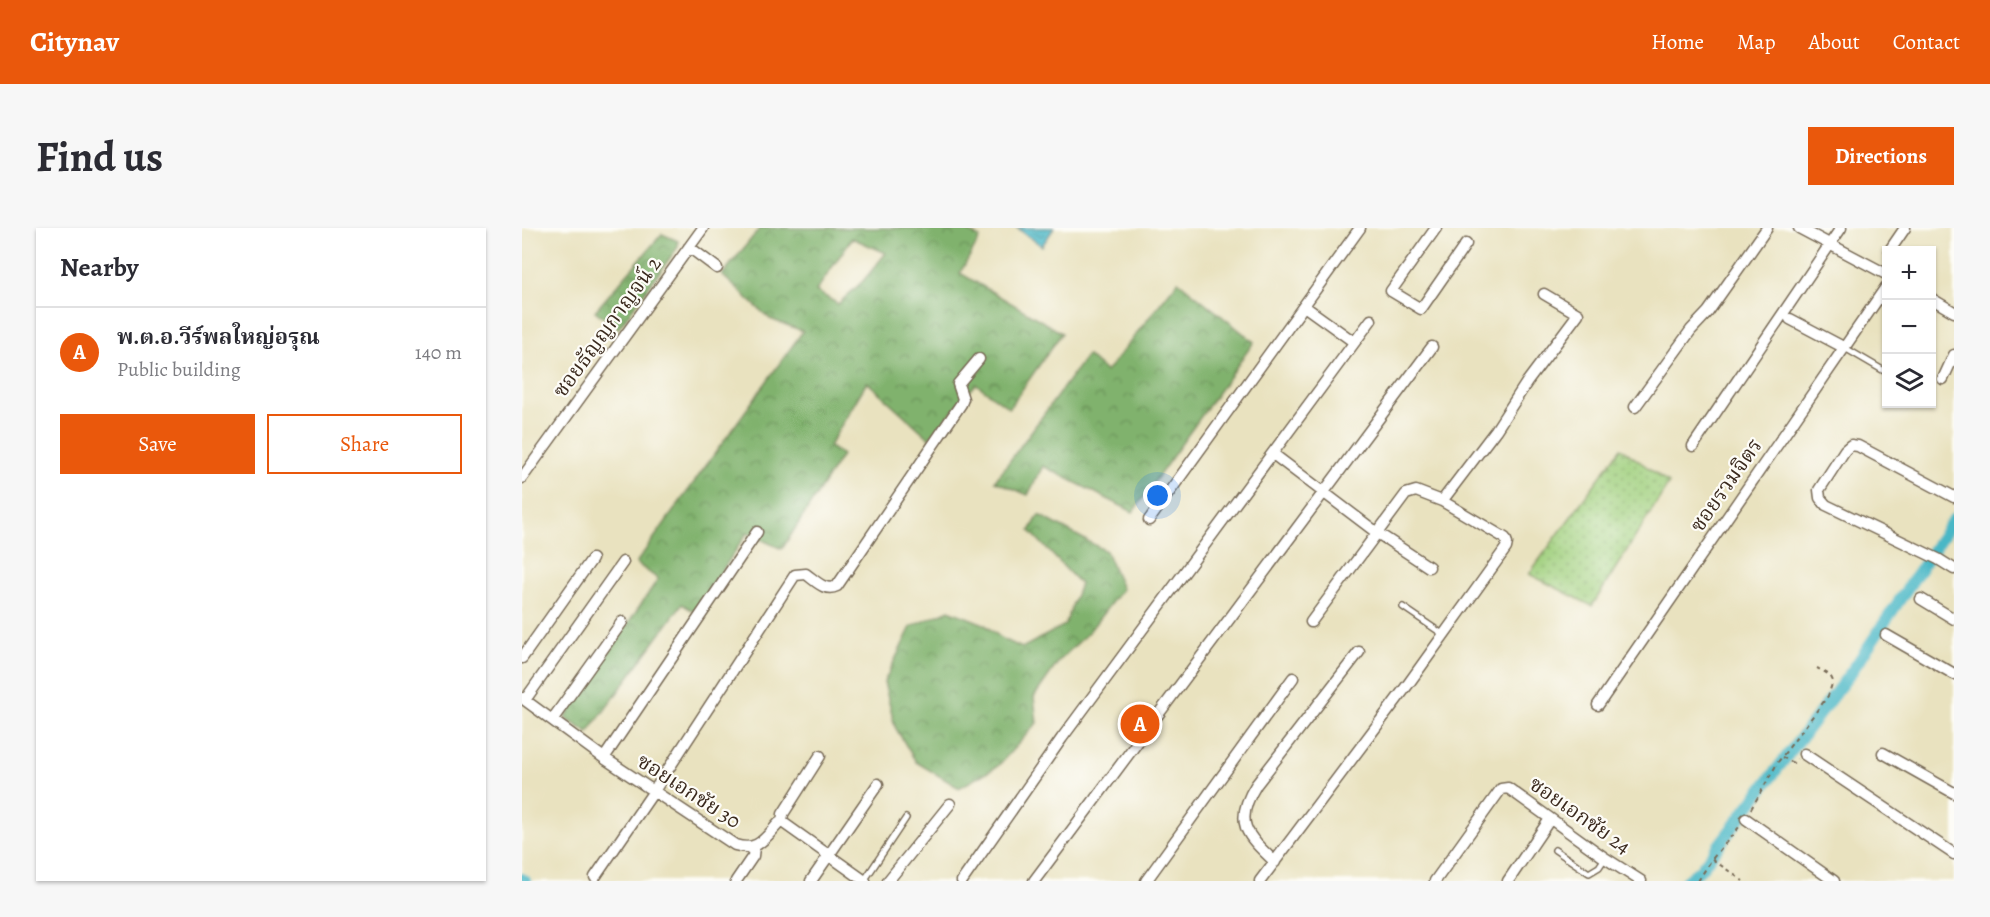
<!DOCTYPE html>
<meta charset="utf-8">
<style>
body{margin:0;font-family:Alegreya,"Noto Serif Thai",serif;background:#f7f7f7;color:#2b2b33}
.controls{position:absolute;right:18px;top:18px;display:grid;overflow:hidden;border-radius:0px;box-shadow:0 2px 4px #0004}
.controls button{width:54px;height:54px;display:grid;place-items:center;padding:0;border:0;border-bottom:2px solid #e1e1e2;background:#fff;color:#2b2b33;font:30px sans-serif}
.you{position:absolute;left:636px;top:268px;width:21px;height:21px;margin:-15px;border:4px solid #fff;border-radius:50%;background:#1a73e8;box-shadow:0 0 0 9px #1a73e833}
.badge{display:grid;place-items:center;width:39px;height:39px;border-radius:50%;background:#ea580c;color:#fff;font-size:20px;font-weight:700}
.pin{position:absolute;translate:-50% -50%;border:3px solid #fff;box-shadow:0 2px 6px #0006}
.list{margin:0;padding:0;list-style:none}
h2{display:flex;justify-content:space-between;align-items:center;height:78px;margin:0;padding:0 24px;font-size:26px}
h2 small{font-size:20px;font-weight:400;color:#7c7c81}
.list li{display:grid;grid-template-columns:39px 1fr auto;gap:18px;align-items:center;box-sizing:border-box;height:90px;padding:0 24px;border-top:2px solid #e1e1e2}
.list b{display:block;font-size:22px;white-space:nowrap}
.list p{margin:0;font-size:20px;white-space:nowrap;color:#7c7c81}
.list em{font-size:20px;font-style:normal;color:#7c7c81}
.actions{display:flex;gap:12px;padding:18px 24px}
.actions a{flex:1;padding:14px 0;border:2px solid #ea580c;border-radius:0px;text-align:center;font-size:21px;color:#ea580c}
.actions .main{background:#ea580c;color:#fff}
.icon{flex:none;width:33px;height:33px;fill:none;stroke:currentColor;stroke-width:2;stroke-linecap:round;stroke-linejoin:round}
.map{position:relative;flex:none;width:1432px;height:653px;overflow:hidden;border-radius:0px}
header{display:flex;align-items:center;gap:36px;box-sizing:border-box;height:84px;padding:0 30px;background:#ea580c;color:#fff}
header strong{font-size:28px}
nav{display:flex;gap:33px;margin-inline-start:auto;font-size:21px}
.intro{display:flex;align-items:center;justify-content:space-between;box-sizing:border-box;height:144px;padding:0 36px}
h1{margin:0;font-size:42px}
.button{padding:15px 27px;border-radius:0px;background:#ea580c;color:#fff;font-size:21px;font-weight:700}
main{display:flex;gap:36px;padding:0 36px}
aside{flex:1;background:#fff;border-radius:0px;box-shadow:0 2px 4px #0004}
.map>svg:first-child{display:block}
.grass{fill:url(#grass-dots);stroke:#6e7d4e;stroke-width:1.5}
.forest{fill:url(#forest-crowns);stroke:#5e6e46;stroke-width:1.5;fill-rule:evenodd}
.water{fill:url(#water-ripples);stroke:#427072;stroke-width:1.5}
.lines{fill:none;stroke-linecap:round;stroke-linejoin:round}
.canal{stroke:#4ab7c6;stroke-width:12}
.service-casing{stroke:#786a56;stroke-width:8}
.minor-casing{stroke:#786a56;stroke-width:13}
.path{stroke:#786a56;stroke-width:2;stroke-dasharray:4.5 4.5;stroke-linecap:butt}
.service{stroke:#fff;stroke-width:5}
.minor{stroke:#fff;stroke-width:10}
.labels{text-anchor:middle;stroke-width:4.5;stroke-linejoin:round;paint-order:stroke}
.street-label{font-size:21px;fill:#3b2a1e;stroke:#fdfcf7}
</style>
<header>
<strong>Citynav</strong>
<nav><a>Home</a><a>Map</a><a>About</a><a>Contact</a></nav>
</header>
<div class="intro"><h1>Find us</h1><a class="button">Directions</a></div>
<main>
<aside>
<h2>Nearby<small></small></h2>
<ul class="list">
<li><span class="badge">A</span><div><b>พ.ต.อ.วีร์พลใหญ่อรุณ</b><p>Public building</p></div><em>140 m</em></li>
</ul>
<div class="actions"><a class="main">Save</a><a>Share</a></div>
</aside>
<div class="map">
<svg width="1432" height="653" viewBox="0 0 1432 653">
<defs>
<pattern id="grass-dots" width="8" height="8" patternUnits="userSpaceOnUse" patternTransform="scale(1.5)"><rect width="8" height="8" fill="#a0d07e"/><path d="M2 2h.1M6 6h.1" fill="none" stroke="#84a967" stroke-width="1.8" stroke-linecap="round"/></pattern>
<pattern id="forest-crowns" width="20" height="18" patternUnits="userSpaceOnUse" patternTransform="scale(1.5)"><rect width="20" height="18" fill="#80b26d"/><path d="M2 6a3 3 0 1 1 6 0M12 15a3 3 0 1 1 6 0" fill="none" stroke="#6a9159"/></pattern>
<pattern id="water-ripples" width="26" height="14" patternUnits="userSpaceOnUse" patternTransform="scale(1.5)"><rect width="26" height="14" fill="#4ab7c6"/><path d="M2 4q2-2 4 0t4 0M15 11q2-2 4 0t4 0" fill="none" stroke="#3f95a0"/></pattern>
</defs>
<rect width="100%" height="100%" fill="#fdfcf7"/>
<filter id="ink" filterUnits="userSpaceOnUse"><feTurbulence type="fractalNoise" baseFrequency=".0167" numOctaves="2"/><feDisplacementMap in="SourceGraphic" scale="12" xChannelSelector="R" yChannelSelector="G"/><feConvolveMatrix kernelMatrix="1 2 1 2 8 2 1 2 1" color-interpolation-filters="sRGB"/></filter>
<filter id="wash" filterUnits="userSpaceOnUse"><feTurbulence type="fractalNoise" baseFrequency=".008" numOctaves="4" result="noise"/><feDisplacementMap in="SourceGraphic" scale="24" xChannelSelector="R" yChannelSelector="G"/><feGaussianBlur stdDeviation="1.35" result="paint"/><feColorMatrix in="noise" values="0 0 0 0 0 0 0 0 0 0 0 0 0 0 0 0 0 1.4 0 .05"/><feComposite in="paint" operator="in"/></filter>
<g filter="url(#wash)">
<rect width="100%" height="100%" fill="#e9e2bf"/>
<path class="grass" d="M1099,220L1147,255L1070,378L1007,346Z"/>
<path class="forest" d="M238,0H440L458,10L438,45L540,105L487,180L454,156L407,210L345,154L307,218L320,227L260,321L225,305L173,384L160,376L66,505L43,490L136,351L114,335L281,103L248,91L200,47ZM330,10L364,25L341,53L316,76L294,63Z
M140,6L156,13V19L96,101L73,83Z
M656,53L732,114L611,284L521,238L506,267L473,253L565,127L584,144Z
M517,287L584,323L600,361L566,405L537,433L512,469L515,495L476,538L437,560L394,534L373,499L362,454L389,399L427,382L462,396L479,410L500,420L543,397L558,356L508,303Z"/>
<path class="water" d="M495,0H532L520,18Z"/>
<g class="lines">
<path class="canal" d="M0,651L3,653
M1164,653L1178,642L1330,443L1432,291"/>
</g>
</g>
<g filter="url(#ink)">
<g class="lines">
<defs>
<path id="service" d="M1323,120L1364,144
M881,379L922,407
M1033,622L1067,645L1077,639L1083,630
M342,653L384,590"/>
<path id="minor" d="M914,0L869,63L899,81L944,16
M1277,0L1364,46
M167,19L195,40
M1368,22L1383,0
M1410,71L1432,84
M782,78L832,114
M1268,91L1323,120
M1421,151L1432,127
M1113,179L1169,102L1186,84L1245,0
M1171,218L1319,0
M751,226L854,304L907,339
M0,250L181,0
M1432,269L1336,218L1329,217L1323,222L1297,262L1298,270L1304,277L1416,331L1432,341
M627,292L838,0
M1399,371L1432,391
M789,394L884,266L894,263L920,273L974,202L1005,154L1056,86L1022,66
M1364,407L1432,446
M0,430L70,331
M0,470L82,530L213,617C236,624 242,611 257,595L260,594L343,653
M3,472L101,334
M1076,477L1364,59
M30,492L100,394
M1361,525L1432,565
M1282,526L1432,626
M82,530L235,304
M1224,591L1312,653
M260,594L261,586L298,528
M753,634C724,607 711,594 734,557L837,424
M73,649L132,563L273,347L284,346C294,353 303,364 315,358L439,176L441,171L436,156L457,131
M214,653L231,628L232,619
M289,653L356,556
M366,653L428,576
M440,653L540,510L849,92
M512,653L910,119
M624,653L771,450
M738,653L887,455L984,320L985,315L983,310L920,273
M913,653L979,561L986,560L1083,630L1119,653
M986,653L1028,591"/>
</defs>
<use href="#service" class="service-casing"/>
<use href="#minor" class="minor-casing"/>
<path class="path" d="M1260,529L1271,535L1275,531
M1229,581L1256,534L1306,468L1311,453L1308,447L1295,440
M1190,631L1221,653
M1176,653L1190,631L1218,598"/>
<use href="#service" class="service"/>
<use href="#minor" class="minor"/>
</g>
</g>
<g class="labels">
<g class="street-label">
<text transform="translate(85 99) rotate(-54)" y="7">ซอยธัญญกาญจน์ 2</text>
<text transform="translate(1204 257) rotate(-55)" y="7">ซอยรวมจิตร</text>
<text transform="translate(167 563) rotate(33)" y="7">ซอยเอกชัย 30</text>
<text transform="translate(1058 587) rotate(35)" y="7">ซอยเอกชัย 24</text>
</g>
</g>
</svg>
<div class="controls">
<button>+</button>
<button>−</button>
<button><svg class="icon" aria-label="layers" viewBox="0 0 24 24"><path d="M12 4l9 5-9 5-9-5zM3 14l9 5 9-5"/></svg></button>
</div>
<div class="you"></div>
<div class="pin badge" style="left:618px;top:496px">A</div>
</div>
</main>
